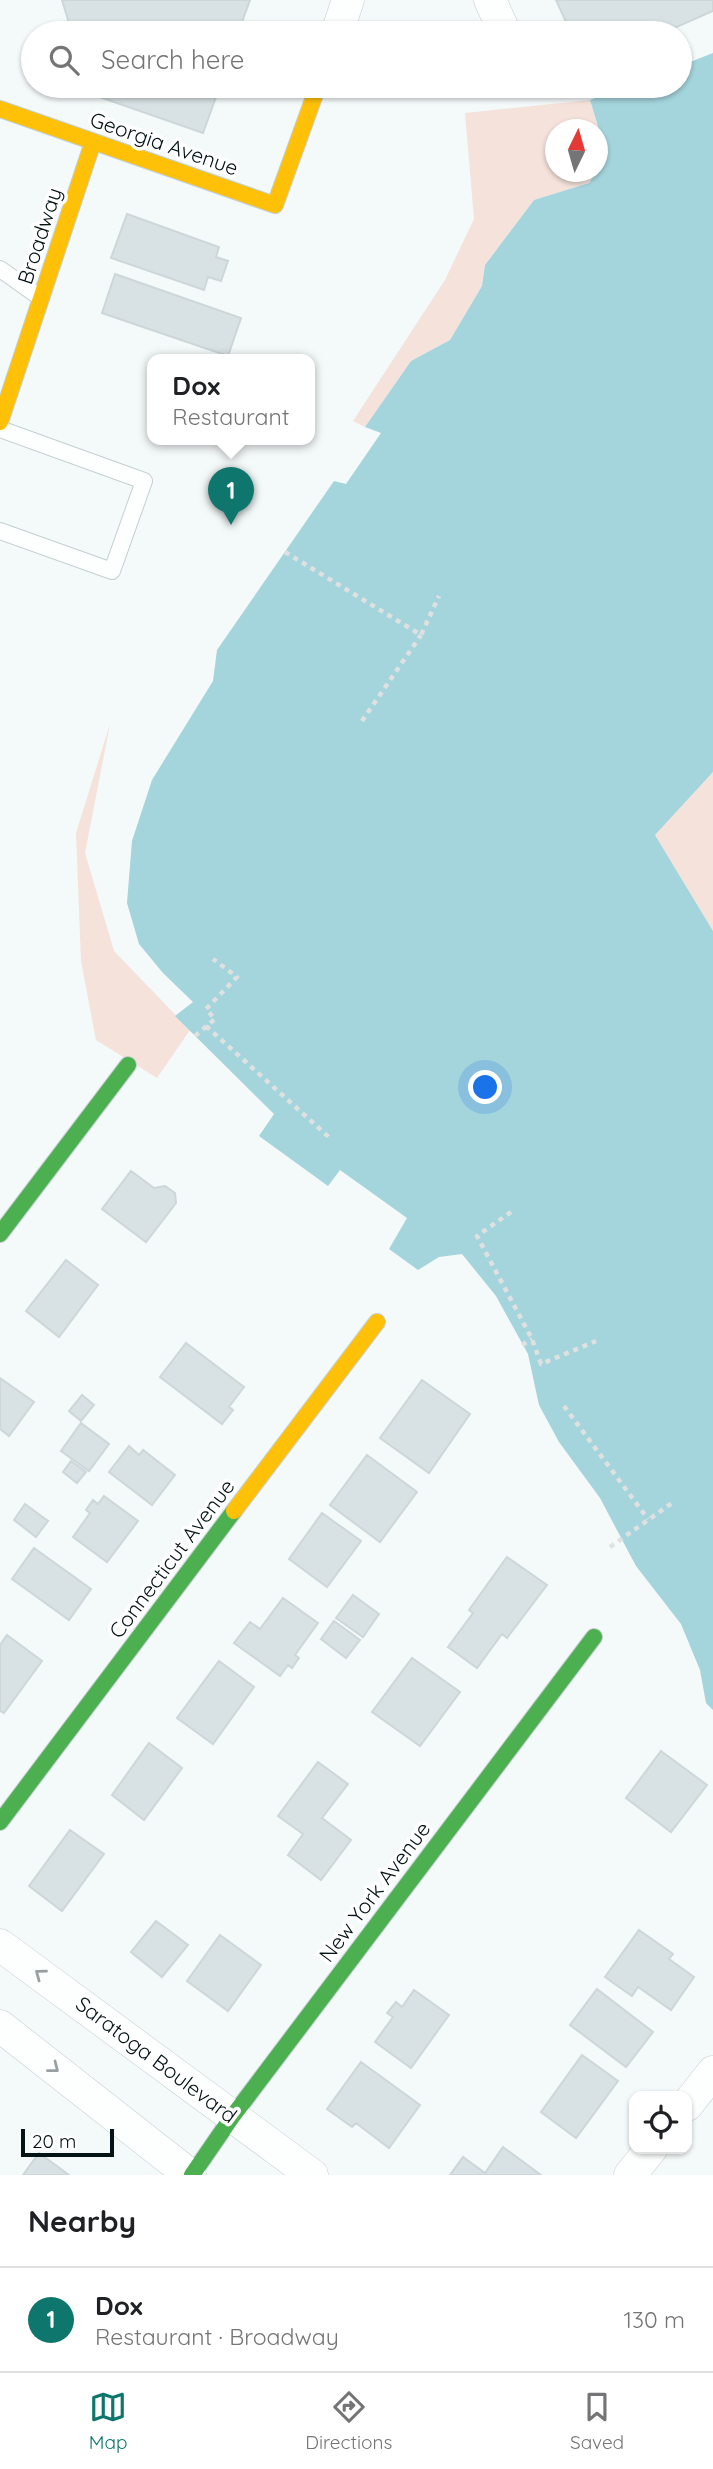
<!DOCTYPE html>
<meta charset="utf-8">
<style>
body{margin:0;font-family:Quicksand,sans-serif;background:#f6f6f6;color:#202124}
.controls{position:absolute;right:21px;bottom:21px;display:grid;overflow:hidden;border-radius:14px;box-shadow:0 2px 5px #0004}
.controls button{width:63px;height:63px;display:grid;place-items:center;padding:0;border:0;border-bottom:2px solid #e0e0e0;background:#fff;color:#202124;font:35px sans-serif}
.compass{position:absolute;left:545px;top:119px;width:63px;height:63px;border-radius:50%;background:#fff;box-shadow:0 2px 5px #0004;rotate:5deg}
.scale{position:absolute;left:21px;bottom:18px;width:93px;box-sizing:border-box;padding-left:7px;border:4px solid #041316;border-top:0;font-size:19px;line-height:24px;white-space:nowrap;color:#041316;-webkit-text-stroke:5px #fff;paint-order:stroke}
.you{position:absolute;left:486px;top:1088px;width:24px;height:24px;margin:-18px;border:5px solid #fff;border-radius:50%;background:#1a73e8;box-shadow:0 0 0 10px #1a73e833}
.badge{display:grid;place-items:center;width:46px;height:46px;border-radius:50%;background:#0f766e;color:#fff;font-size:23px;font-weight:700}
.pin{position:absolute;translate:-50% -58px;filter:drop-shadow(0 2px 4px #0008)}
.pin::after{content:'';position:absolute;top:37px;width:24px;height:21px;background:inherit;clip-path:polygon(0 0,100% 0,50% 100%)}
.popup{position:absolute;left:147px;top:354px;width:168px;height:91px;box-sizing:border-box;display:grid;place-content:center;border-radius:14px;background:#fff;filter:drop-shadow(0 2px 5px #0005);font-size:23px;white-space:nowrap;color:#757577}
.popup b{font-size:26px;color:#202124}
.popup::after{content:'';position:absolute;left:50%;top:100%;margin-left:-14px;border:14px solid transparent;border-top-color:#fff}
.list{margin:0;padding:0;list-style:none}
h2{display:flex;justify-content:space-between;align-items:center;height:91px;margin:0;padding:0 28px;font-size:30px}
h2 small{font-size:23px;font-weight:400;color:#757577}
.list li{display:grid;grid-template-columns:46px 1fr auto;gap:21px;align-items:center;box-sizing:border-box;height:105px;padding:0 28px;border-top:2px solid #e0e0e0}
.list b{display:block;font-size:26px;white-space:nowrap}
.list p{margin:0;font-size:23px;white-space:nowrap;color:#757577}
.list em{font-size:23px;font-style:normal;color:#757577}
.icon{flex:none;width:38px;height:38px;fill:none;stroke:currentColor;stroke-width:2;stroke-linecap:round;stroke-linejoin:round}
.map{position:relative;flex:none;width:713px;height:2175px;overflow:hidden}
.search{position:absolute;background:#fff;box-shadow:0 2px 5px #0004;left:21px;right:21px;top:21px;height:77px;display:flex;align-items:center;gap:18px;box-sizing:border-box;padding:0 24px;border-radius:38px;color:#757577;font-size:26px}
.sheet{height:196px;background:#fff}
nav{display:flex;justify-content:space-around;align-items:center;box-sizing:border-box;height:98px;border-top:2px solid #e0e0e0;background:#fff;font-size:19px;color:#757577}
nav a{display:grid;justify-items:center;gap:4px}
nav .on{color:#0f766e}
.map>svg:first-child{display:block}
.green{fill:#f5e2db}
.water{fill:#a4d4dc}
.building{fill:#d8e2e4;stroke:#cdd7da;stroke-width:2}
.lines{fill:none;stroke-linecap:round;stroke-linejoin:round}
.lane-casing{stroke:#c4cfd0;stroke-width:18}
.street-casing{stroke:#c4cfd0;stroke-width:33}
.fast-casing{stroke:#c4cfd0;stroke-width:18}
.slow-casing{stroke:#c4cfd0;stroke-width:18}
.path{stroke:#dfe1e1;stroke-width:4.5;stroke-dasharray:5 5;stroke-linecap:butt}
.lane{stroke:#fdfefe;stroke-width:16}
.street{stroke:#fdfefe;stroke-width:32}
.fast{stroke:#4caf50;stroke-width:16}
.slow{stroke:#ffc107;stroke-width:16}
.oneway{stroke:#99a0a1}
.labels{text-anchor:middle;stroke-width:7;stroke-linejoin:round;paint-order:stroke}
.street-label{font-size:21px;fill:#041316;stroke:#fff}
</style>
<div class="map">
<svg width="713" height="2175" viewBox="0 0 713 2175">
<rect width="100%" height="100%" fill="#f4f9fa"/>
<path class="green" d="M590,100L607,156L598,170V130H556V172H596L589,183L534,200L485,265L482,286L450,340L411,361L365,427L353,421L445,280L474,219L465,113Z
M110,724L85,853L114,951L190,1030L157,1078L96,1040L81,961L76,833Z
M713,772V931L655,835Z"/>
<path class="water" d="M713,53V772L655,835L713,931V1710L706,1703L700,1670L681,1624L636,1566L600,1498L559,1442L539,1405L528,1354L496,1296L462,1254L439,1257L418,1270L389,1249L407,1218L340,1170L328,1186L259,1136L274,1114L175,1016L193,1002L163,973L139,944L127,903L132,841L152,780L213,681L217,650L334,481L346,484L381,433L365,427L411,361L450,340L482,286L485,265L534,200L589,183L607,156L590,100L627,86H680V66Z"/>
<path class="building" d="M62,0H250L238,33H72Z
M556,0H713V11L663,33H571Z
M86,86H220L203,133L88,93Z
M127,214L219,247L216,257L228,261L221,281L208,277L204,290L111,258Z
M115,274L241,318L228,356L102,313Z
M131,1171L154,1188L165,1186L175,1193L176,1203L146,1242L102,1209Z
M66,1260L98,1285L59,1337L26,1311Z
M186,1343L244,1387L229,1407L233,1410L222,1424L160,1377Z
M0,1378L34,1402L9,1436L0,1429Z
M422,1380L470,1414L429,1473L380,1438Z
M82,1395L94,1405L81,1421L69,1411Z
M81,1423L109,1444L89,1471L61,1451Z
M129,1446L139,1455L143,1450L175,1475L152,1505L109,1472Z
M367,1455L417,1492L380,1542L330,1505Z
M71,1461L86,1472L77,1483L63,1472Z
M104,1496L138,1521L107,1562L73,1537L90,1513L86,1510L93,1500L98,1504Z
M25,1504L48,1521L36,1537L14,1520Z
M322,1513L361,1541L327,1587L289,1559Z
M34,1548L91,1589L69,1620L12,1579Z
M507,1557L547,1585L507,1638L502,1634L477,1668L448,1647L473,1613L469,1610Z
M353,1595L379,1614L363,1637L336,1618Z
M283,1598L318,1623L295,1655L299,1658L292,1668L288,1665L280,1676L234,1643L250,1622L260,1629Z
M334,1621L360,1640L346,1658L321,1639Z
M7,1635L42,1661L4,1713L0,1711V1645Z
M412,1658L460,1692L420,1746L372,1712Z
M219,1661L254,1687L213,1744L177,1718Z
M149,1743L182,1768L144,1820L112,1795Z
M661,1751L707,1785L671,1832L626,1798Z
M318,1762L348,1784L322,1818L351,1840L321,1880L288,1855L303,1834L278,1816Z
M70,1830L104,1854L62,1911L29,1886Z
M156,1921L188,1945L162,1977L131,1952Z
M639,1930L673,1954L669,1959L694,1977L671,2010L638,1987L632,1996L605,1977Z
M220,1935L261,1965L228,2011L187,1981Z
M597,1989L653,2032L626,2067L570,2025Z
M414,1990L449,2015L411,2068L375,2042L393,2017L387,2013L396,2002L402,2007Z
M582,2055L618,2081L576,2138L541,2112Z
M361,2062L420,2105L389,2148L356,2123L352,2127L327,2109Z
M503,2147L541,2175H450L463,2157L485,2173Z
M39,2153L69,2175H23Z"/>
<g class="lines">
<defs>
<path id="lane" d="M0,269L41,298
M0,429L144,481L112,571L0,531"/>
<path id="street" d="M490,0L505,33
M337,33L348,0
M0,1945L312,2175
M0,2026L190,2175
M687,2105L713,2072
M630,2175L651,2149"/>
<path id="fast" d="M0,1234L128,1065
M0,1822L234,1511
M192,2175L232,2117L594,1637"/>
<path id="slow" d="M0,109L275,205L318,86
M0,422L93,142
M234,1511L377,1322"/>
</defs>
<use href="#lane" class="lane-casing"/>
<use href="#street" class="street-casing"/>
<use href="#fast" class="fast-casing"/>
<use href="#slow" class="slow-casing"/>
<path class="path" d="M285,552L421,635L439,596
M362,721L421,635
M206,1026L331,1139
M195,1036L215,1019L206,1009L237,977L213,959
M511,1212L477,1236L532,1339L541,1364L596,1341
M522,1345L532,1339
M564,1406L648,1519
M610,1547L672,1503"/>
<use href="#lane" class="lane"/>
<use href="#street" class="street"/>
<use href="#fast" class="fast"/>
<use href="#slow" class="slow"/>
</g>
<defs><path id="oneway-chevron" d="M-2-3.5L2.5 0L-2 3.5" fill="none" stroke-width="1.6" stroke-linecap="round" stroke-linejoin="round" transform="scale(1.75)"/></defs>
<g class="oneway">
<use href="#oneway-chevron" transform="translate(40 1974) rotate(-143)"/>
<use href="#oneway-chevron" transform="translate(54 2068) rotate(38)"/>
</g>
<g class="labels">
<g class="street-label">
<text transform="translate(164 144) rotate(19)" y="7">Georgia Avenue</text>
<text transform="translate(40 236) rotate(-72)" y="7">Broadway</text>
<text transform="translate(172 1559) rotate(-53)" y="7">Connecticut Avenue</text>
<text transform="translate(375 1892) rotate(-53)" y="7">New York Avenue</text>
<text transform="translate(156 2060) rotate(37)" y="7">Saratoga Boulevard</text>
</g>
</g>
</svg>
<div class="controls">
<button><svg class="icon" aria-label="locate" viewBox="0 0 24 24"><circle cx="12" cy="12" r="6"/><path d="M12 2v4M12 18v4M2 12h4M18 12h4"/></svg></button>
</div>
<svg class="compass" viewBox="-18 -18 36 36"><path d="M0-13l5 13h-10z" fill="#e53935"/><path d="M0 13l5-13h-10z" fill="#757577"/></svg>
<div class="scale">20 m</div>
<div class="you"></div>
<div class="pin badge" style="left:231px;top:525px">1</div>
<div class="popup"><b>Dox</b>Restaurant</div>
<div class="search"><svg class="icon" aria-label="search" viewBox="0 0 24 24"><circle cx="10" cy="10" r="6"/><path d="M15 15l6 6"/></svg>Search here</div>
</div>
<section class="sheet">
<h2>Nearby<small></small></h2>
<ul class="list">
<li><span class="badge">1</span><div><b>Dox</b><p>Restaurant · Broadway</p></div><em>130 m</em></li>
</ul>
</section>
<nav>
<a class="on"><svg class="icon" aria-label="map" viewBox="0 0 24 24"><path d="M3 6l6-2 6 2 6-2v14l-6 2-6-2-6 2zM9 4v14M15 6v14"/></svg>Map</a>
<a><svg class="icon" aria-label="directions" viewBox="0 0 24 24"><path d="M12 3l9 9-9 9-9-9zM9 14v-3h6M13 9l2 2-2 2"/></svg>Directions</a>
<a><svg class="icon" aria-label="saved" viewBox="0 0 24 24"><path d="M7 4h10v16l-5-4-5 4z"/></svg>Saved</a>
</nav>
